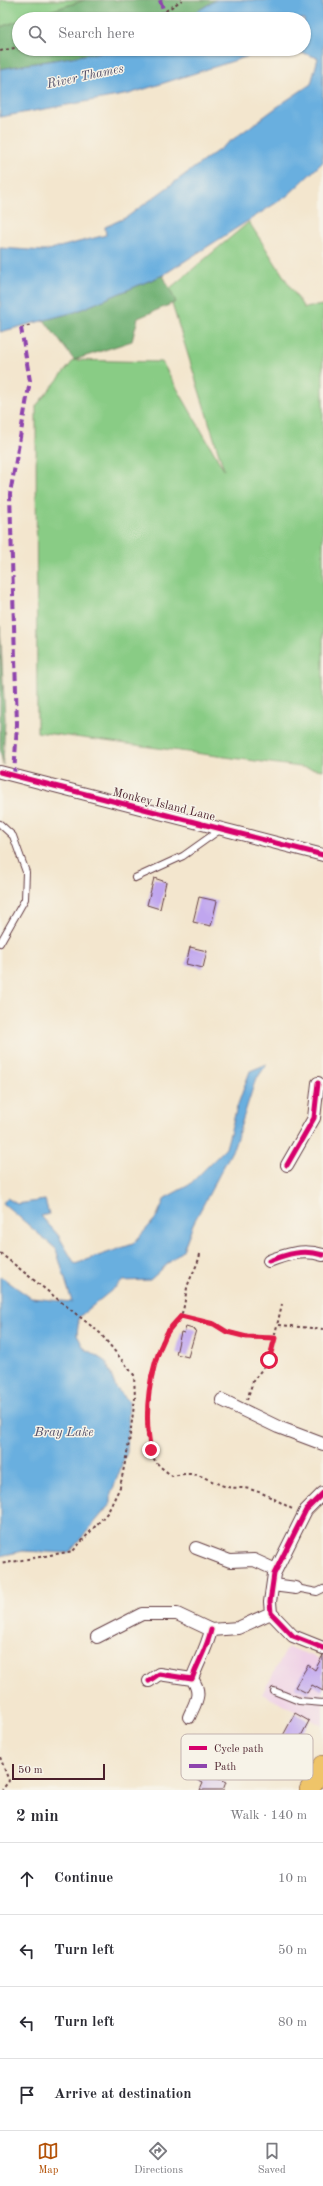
<!DOCTYPE html>
<meta charset="utf-8">
<style>
body{margin:0;font-family:"Old Standard TT",serif;background:#f7f7f7;color:#2b2b33}
.scale{position:absolute;left:12px;bottom:10px;width:93px;box-sizing:border-box;padding-left:4px;border:2px solid #4a1f2b;border-top:0;font-size:11px;line-height:14px;white-space:nowrap;color:#4a1f2b;-webkit-text-stroke:3px #f7f3e8;paint-order:stroke}
.stop{position:absolute;width:12px;height:12px;margin:-9px;border:3px solid #e11d48;border-radius:50%;background:#fff}
.stop.end{background:#e11d48;border-color:#fff;box-shadow:0 1px 4px #0008}
.list{margin:0;padding:0;list-style:none}
h2{display:flex;justify-content:space-between;align-items:center;height:52px;margin:0;padding:0 16px;font-size:17px}
h2 small{font-size:13px;font-weight:400;color:#7c7c81}
.list li{display:grid;grid-template-columns:26px 1fr auto;gap:12px;align-items:center;box-sizing:border-box;height:72px;padding:0 16px;border-top:1px solid #e1e1e2}
.list b{display:block;font-size:15px;white-space:nowrap}
.list em{font-size:13px;font-style:normal;color:#7c7c81}
.icon{flex:none;width:22px;height:22px;fill:none;stroke:currentColor;stroke-width:2;stroke-linecap:round;stroke-linejoin:round}
.map{position:relative;flex:none;width:323px;height:1790px;overflow:hidden}
.search{position:absolute;background:#fff;box-shadow:0 1px 3px #0004;left:12px;right:12px;top:12px;height:44px;display:flex;align-items:center;gap:10px;box-sizing:border-box;padding:0 14px;border-radius:22px;color:#7c7c81;font-size:15px}
.sheet{height:340px;background:#fff}
nav{display:flex;justify-content:space-around;align-items:center;box-sizing:border-box;height:56px;border-top:1px solid #e1e1e2;background:#fff;font-size:11px;color:#7c7c81}
nav a{display:grid;justify-items:center;gap:2px}
nav .on{color:#b45309}
.map>svg:first-child{display:block}
.built{fill:#efd0e6}
.green{fill:#89cc85;stroke:#6a7658}
.forest{fill:#6eb072;stroke:#5c684e}
.water{fill:#69afdf;stroke:#5a6785}
.building{fill:#c0a6ef}
.lines{fill:none;stroke-linecap:round;stroke-linejoin:round}
.lane-casing{stroke:#633d43;stroke-width:8}
.street-casing{stroke:#633d43;stroke-width:14}
.primary-casing{stroke:#633d43;stroke-width:20}
.path{stroke:#633d43;stroke-width:2;stroke-dasharray:3 3;stroke-linecap:butt}
.lane{stroke:#fff;stroke-width:6}
.street{stroke:#fff;stroke-width:12}
.primary{stroke:#efc469;stroke-width:19}
.quiet{stroke:#8e44ad;stroke-width:4;stroke-dasharray:8 4;stroke-linecap:butt}
.cycleway-casing{stroke:#f7f3e8;stroke-width:8}
.cycleway{stroke:#d6006c;stroke-width:5}
.route{stroke:#e11d48;stroke-width:5}
.labels{text-anchor:middle;stroke-width:3;stroke-linejoin:round;paint-order:stroke}
.street-label{font-size:12px;fill:#4a1f2b;stroke:#f7f3e8}
.water-label{font-size:13px;font-style:italic;fill:#55516a;stroke:#f7f3e8}
.key{fill:#f7f3e8;stroke:#c3b3af;stroke-width:1}
.key-label{font-size:11px;fill:#4a1f2b}
</style>
<div class="map">
<svg width="323" height="1790" viewBox="0 0 323 1790">
<rect width="100%" height="100%" fill="#f7f3e8"/>
<filter id="ink" filterUnits="userSpaceOnUse"><feTurbulence type="fractalNoise" baseFrequency=".025" numOctaves="2"/><feDisplacementMap in="SourceGraphic" scale="8" xChannelSelector="R" yChannelSelector="G"/><feConvolveMatrix kernelMatrix="1 2 1 2 8 2 1 2 1" color-interpolation-filters="sRGB"/></filter>
<filter id="wash" filterUnits="userSpaceOnUse"><feTurbulence type="fractalNoise" baseFrequency=".012" numOctaves="4" result="noise"/><feDisplacementMap in="SourceGraphic" scale="16" xChannelSelector="R" yChannelSelector="G"/><feGaussianBlur stdDeviation="0.9" result="paint"/><feColorMatrix in="noise" values="0 0 0 0 0 0 0 0 0 0 0 0 0 0 0 0 0 1.4 0 .05"/><feComposite in="paint" operator="in"/></filter>
<g filter="url(#wash)">
<rect width="100%" height="100%" fill="#f3e6ce"/>
<path class="built" d="M288,1647L323,1660V1726L262,1694Z"/>
<path class="green" d="M0,0H85L25,19H19V21L0,27Z
M249,222L304,308L323,305V770L37,732L36,406L74,360L162,362L224,470L172,304L169,289Z"/>
<path class="forest" d="M85,0H216L184,19H25Z
M19,21V49H119L0,69V27Z
M163,275L176,302L138,318L132,341L74,360L44,320L75,312Z
M0,626L5,718L3,765L0,749Z"/>
<path class="water" d="M216,0H323V162L287,196L163,275L75,312L0,332V248L44,251L106,235L105,227L127,217L284,102L311,84L318,58L303,53L287,56L273,49H304V19H184Z
M119,49H271L129,94L0,117V69Z
M267,1064L255,1081L234,1147L193,1224L183,1250L150,1280L123,1281L79,1317L77,1335L84,1348L106,1362L116,1388L129,1401L127,1452L111,1494V1503L69,1553L23,1551L0,1556V1276L31,1298L72,1302L56,1249L3,1203L7,1198L17,1204L45,1200L49,1214L41,1216L58,1235L75,1264L133,1244L156,1218L165,1198L189,1185L226,1148L237,1107L250,1071Z"/>
<g id="blocks">
<path class="building" d="M154,878L166,882L160,909L147,905Z
M199,897L217,901L211,926L193,922Z
M190,947L207,951L203,968L186,964Z
M186,1327L196,1330L188,1357L176,1354L181,1332L184,1333Z
M323,1655V1691L312,1685L307,1693L295,1687L308,1665L315,1670Z
M295,1713L309,1721L292,1753L278,1745Z
M201,1771L226,1782L223,1790H200L203,1783L197,1780Z"/>
</g>
</g>
<g filter="url(#ink)">
<use href="#blocks" fill-opacity="0" stroke="#633d43" stroke-width="1"/>
<g class="lines">
<defs>
<path id="lane" d="M0,824L13,836L26,872L25,899L0,943
M135,878L183,856L221,829
M296,1588L317,1592L323,1589
M274,1691L299,1701L323,1703"/>
<path id="street" d="M0,772L323,855
M287,1165L314,1118L318,1083
M269,1261C287,1254 303,1249 323,1255
M222,1400L278,1427L323,1444
M323,1493L306,1510L274,1574L270,1602L271,1613L293,1636L323,1648
M196,1548L230,1561L254,1560L276,1570
M273,1585L296,1588
M97,1637L142,1614H177L211,1630L238,1628L271,1613
M149,1681L159,1674L192,1679C198,1662 207,1648 211,1630
M189,1717C195,1703 203,1694 192,1679"/>
<path id="primary" d="M309,1790L323,1765"/>
</defs>
<use href="#lane" class="lane-casing"/>
<use href="#street" class="street-casing"/>
<use href="#primary" class="primary-casing"/>
<path class="path" d="M143,19L164,12L182,0
M0,51L19,47
M21,328L31,325
M0,1253L100,1333L134,1375L135,1398L129,1443L120,1487L108,1512L73,1551L0,1564
M200,1254C198,1266 190,1276 187,1288C185,1297 185,1307 181,1315C178,1322 170,1327 166,1334C152,1360 137,1436 156,1462C160,1467 167,1472 172,1476C199,1470 201,1478 224,1486C233,1489 241,1487 249,1489C265,1493 280,1502 294,1510
M181,1316L214,1324L227,1332L247,1337L275,1338
M279,1325L323,1329
M247,1400L253,1381L269,1360L282,1304
M0,1757L9,1781L2,1790"/>
<use href="#lane" class="lane"/>
<use href="#street" class="street"/>
<use href="#primary" class="primary"/>
<path class="quiet" d="M160,0L164,12
M14,776L17,724L10,494L30,381L21,328"/>
<defs>
<path id="cycleway" d="M0,772L323,855
M287,1165L314,1118L318,1083
M269,1261C287,1254 303,1249 323,1255
M323,1493L306,1510L274,1574L270,1602L271,1613L293,1636L323,1648
M149,1681L159,1674L192,1679C198,1662 207,1648 211,1630"/>
</defs>
<use href="#cycleway" class="cycleway-casing"/>
<use href="#cycleway" class="cycleway"/>
</g>
</g>
<g class="lines" filter="url(#ink)">
<path class="route" d="M151,1450C143,1413 149,1369 166,1335C169,1328 176,1322 181,1316L214,1324L227,1332L247,1337L275,1338L269,1360"/>
</g>
<g class="labels">
<g class="street-label">
<text transform="translate(164 804) rotate(14)" y="4">Monkey Island Lane</text>
</g>
<g class="water-label">
<text transform="translate(85 75) rotate(-12)" y="5">River Thames</text>
<text x="64" y="1436">Bray Lake</text>
</g>
</g>
<rect x="181" y="1734" width="132" height="46" rx="6" class="key"/>
<rect x="189" y="1746" width="18" height="4" fill="#d6006c"/>
<rect x="189" y="1764" width="18" height="4" fill="#8e44ad"/>
<g class="key-label">
<text x="214" y="1752">Cycle path</text>
<text x="214" y="1770">Path</text>
</g>
</svg>
<div class="scale">50 m</div>
<div class="stop" style="left:269px;top:1360px"></div>
<div class="stop end" style="left:151px;top:1450px"></div>
<div class="search"><svg class="icon" aria-label="search" viewBox="0 0 24 24"><circle cx="10" cy="10" r="6"/><path d="M15 15l6 6"/></svg>Search here</div>
</div>
<section class="sheet">
<h2>2 min<small>Walk · 140 m</small></h2>
<ul class="list">
<li><svg class="icon" aria-label="ahead" viewBox="0 0 24 24"><path d="M12 20V5M6 11l6-6 6 6"/></svg><div><b>Continue</b></div><em>10 m</em></li>
<li><svg class="icon" aria-label="left" viewBox="0 0 24 24"><path d="M17 20v-9H6M10 6l-5 5 5 5"/></svg><div><b>Turn left</b></div><em>50 m</em></li>
<li><svg class="icon" aria-label="left" viewBox="0 0 24 24"><path d="M17 20v-9H6M10 6l-5 5 5 5"/></svg><div><b>Turn left</b></div><em>80 m</em></li>
<li><svg class="icon" aria-label="arrive" viewBox="0 0 24 24"><path d="M6 21V4h12l-3 4 3 4H6"/></svg><div><b>Arrive at destination</b></div></li>
</ul>
</section>
<nav>
<a class="on"><svg class="icon" aria-label="map" viewBox="0 0 24 24"><path d="M3 6l6-2 6 2 6-2v14l-6 2-6-2-6 2zM9 4v14M15 6v14"/></svg>Map</a>
<a><svg class="icon" aria-label="directions" viewBox="0 0 24 24"><path d="M12 3l9 9-9 9-9-9zM9 14v-3h6M13 9l2 2-2 2"/></svg>Directions</a>
<a><svg class="icon" aria-label="saved" viewBox="0 0 24 24"><path d="M7 4h10v16l-5-4-5 4z"/></svg>Saved</a>
</nav>
